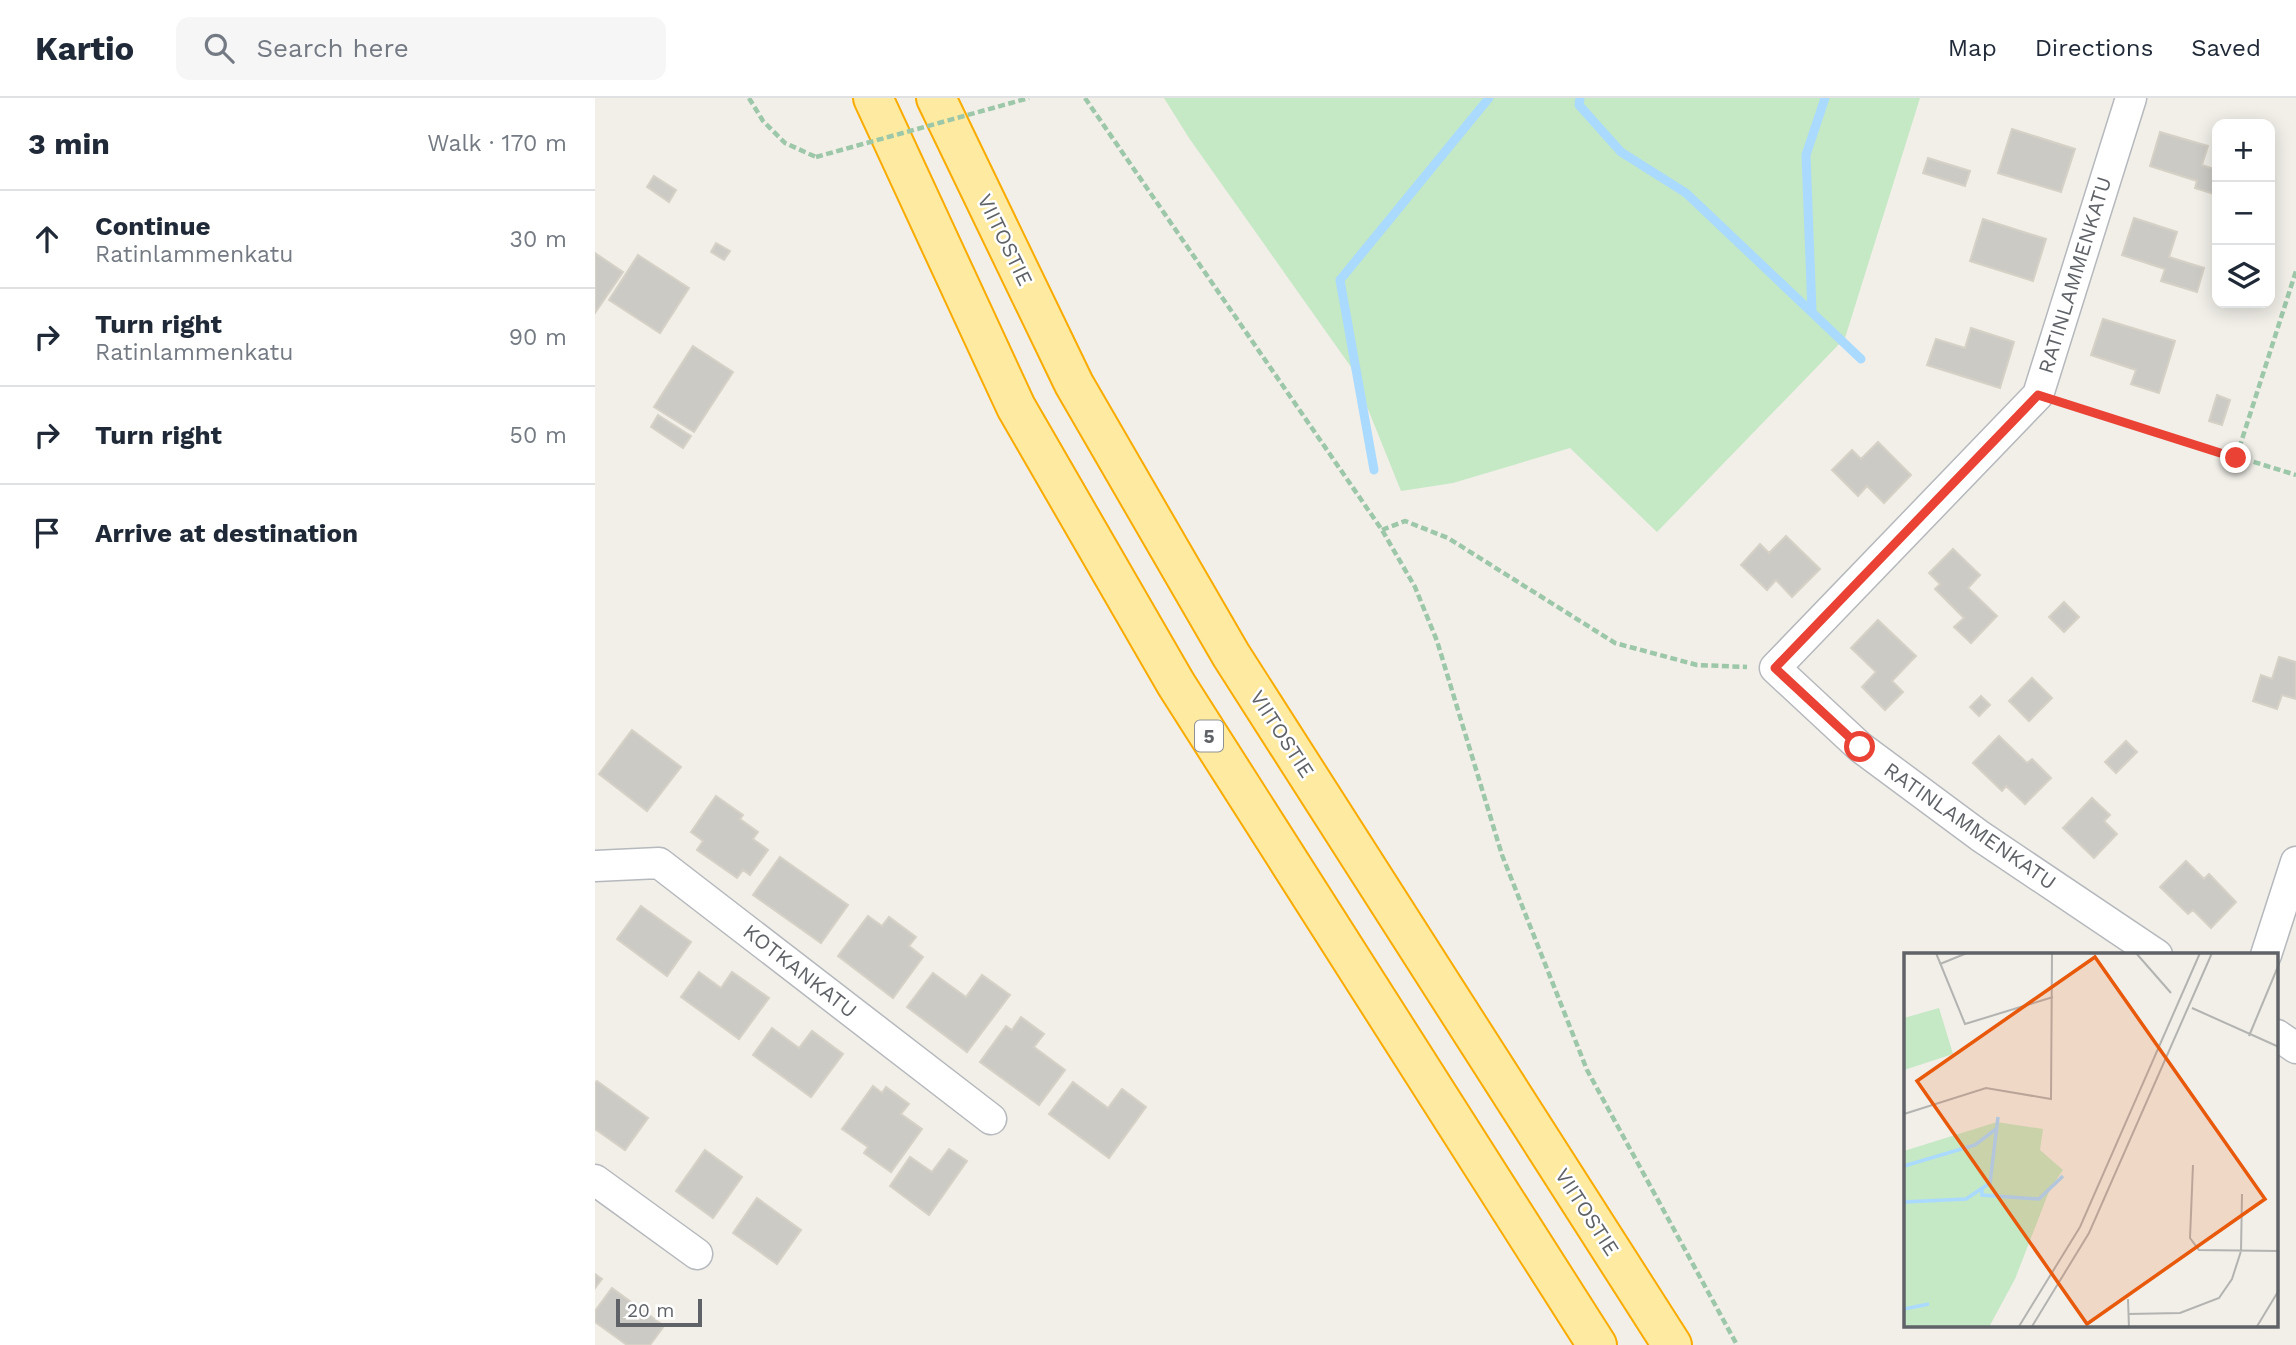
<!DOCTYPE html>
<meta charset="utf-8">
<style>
body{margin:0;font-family:"Work Sans",sans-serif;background:#f6f6f7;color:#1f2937}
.controls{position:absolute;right:21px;top:21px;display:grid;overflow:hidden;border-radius:14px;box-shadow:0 4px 18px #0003}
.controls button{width:63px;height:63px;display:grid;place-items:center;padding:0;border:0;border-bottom:2px solid #e0e1e3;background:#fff;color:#1f2937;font:35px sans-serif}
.scale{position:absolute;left:21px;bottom:18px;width:86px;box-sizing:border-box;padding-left:7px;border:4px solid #5f6368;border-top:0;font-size:19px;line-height:24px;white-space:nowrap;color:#5f6368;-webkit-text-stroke:5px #fff;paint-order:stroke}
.stop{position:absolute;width:21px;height:21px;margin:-16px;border:5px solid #ea4335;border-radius:50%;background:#fff}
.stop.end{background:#ea4335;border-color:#fff;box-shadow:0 2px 7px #0008}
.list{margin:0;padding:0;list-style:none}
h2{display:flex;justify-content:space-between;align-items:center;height:91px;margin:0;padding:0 28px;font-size:30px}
h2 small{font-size:23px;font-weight:400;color:#747a83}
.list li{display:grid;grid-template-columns:46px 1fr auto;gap:21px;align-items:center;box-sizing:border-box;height:98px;padding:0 28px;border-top:2px solid #e0e1e3}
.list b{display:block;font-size:26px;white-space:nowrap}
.list p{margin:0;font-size:23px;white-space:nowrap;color:#747a83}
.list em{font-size:23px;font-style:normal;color:#747a83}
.icon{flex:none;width:38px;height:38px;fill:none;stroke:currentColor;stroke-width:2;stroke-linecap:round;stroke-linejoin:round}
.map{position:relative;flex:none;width:1701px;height:1247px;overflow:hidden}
header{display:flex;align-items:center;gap:42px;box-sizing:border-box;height:98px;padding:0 35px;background:#fff;border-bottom:2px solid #e0e1e3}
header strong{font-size:33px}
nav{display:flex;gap:38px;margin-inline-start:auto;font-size:24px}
.search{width:490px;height:63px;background:#f6f6f7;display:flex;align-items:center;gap:18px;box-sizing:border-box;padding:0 24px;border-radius:14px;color:#747a83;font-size:26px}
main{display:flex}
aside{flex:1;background:#fff}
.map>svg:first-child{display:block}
.green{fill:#c5e8c5}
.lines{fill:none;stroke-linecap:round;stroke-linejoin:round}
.stream{stroke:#aadaff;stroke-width:9}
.building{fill:#cccac5;stroke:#d6d1c6;stroke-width:2}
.minor-casing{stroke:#b5b8bc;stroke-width:33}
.trunk-casing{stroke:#f9ab00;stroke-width:42}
.path{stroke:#9cc7a9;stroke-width:4.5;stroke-dasharray:7 3.5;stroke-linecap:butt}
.minor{stroke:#fff;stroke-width:30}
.trunk{stroke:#feeaa1;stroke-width:38}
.path-bridge{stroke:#9cc7a9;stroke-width:4.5;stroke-dasharray:7 3.5;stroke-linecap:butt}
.route{stroke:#ea4335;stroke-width:9}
.labels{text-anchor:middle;stroke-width:5;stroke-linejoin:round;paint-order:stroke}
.shield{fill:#fff;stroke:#8f9295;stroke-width:2}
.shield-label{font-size:19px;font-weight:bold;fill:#5f6368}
.street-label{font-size:21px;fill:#5f6368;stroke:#fff}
.inset-river{fill:none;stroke:#aadaff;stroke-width:3.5}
.inset-road{fill:none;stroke:#b3b3b1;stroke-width:2}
.view{fill:#e8590c;fill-opacity:0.15;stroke:#e8590c;stroke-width:3.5}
.inset-edge{fill:none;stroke:#5f6368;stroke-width:3.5}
</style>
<header>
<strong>Kartio</strong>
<div class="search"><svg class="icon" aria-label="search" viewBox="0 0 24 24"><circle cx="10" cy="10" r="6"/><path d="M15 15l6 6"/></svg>Search here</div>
<nav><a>Map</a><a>Directions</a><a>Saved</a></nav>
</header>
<main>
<aside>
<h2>3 min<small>Walk · 170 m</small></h2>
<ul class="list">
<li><svg class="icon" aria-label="ahead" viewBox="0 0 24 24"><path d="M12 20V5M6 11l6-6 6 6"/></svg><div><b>Continue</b><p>Ratinlammenkatu</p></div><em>30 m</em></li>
<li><svg class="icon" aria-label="right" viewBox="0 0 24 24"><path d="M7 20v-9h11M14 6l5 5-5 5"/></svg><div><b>Turn right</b><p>Ratinlammenkatu</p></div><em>90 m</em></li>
<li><svg class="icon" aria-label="right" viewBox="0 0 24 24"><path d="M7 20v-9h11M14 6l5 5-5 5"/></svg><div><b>Turn right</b></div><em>50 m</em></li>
<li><svg class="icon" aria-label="arrive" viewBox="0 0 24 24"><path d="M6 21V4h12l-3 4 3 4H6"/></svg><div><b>Arrive at destination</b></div></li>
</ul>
</aside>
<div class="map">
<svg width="1701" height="1247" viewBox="0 0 1701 1247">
<rect width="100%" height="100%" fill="#f1efe8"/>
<path class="green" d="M569,0H1325L1250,240L1062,434L975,350L858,385L806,393L756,269L594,40Z"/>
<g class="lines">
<path class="stream" d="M985,0L984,7L1026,54L1091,95L1266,261
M1217,214L1211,57L1230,0
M779,372L745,182L894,0"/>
</g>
<path class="building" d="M1417,31L1480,51L1466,94L1403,75Z
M1565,34L1613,48L1607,67L1622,72V97L1600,90L1602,83L1555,68Z
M1333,60L1375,73L1370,88L1328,75Z
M59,78L81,92L74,104L52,89Z
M1539,120L1582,134L1574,159L1609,170L1602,194L1566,183L1570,171L1527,157Z
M1388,121L1451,141L1438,183L1375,163Z
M121,145L135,153L129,162L116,154Z
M0,155L28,174L0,215Z
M43,157L94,190L65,235L14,202Z
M1508,221L1580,243L1564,295L1536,286L1541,272L1496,257Z
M1376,230L1419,244L1405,290L1332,267L1341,241L1370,250Z
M98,248L138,274L99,334L59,309Z
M1622,297L1635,302L1627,327L1614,323Z
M63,317L96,338L88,350L56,329Z
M1283,344L1316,377L1289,405L1272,388L1263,398L1237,372L1257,352L1266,361Z
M1191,438L1225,471L1197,499L1181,482L1172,492L1146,467L1165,446L1174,455Z
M1358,451L1385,477L1373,490L1402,518L1376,545L1359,529L1369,520L1340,491L1345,486L1334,475Z
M1469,504L1484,519L1469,534L1454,519Z
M1283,522L1321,558L1297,583L1308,594L1290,612L1267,589L1281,574L1256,550Z
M1684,559L1701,564V601L1687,597L1682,611L1658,603L1666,577L1677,581Z
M1437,580L1457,600L1434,623L1414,603Z
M1386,598L1395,607L1384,618L1375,609Z
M37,632L86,669L52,713L4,676Z
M1404,638L1432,665L1437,661L1456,680L1430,706L1411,688L1407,693L1378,665Z
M1531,643L1542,654L1521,675L1510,664Z
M121,698L148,717L145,721L163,734L158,741L173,752L155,777L148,772L142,780L102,752L108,743L96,734Z
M1497,700L1515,717L1509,723L1522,736L1499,760L1468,730Z
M185,759L253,807L226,845L158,797Z
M1591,763L1609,781L1614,776L1641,804L1616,830L1598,812L1593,816L1565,789Z
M46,808L96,844L72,878L22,841Z
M273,818L287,828L294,819L321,839L314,848L328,859L298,900L243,858Z
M104,874L126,890L137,874L174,900L144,941L86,899Z
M338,875L371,899L387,877L415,897L372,954L312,909Z
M426,919L449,936L439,949L470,972L444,1007L385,964L411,928L417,932Z
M177,930L204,950L217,933L248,956L216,999L158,957Z
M2,983L53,1020L30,1052L0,1031V985Z
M478,984L513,1010L527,991L551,1009L514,1060L454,1016Z
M278,988L287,995L291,989L314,1006L306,1016L327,1031L296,1074L269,1055L273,1049L247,1031Z
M354,1051L372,1063L334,1117L295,1088L315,1059L337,1074Z
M110,1052L147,1079L118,1120L81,1093Z
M162,1100L206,1132L182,1166L138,1135Z
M0,1176L7,1181L0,1190Z
M17,1190L69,1228L55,1247H32L0,1224V1213Z"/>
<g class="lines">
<defs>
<path id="minor" d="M1536,0L1443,297L1180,570L1265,649L1385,738L1562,857
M0,768L64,765L396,1021
M1671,857L1701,764
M1682,937L1701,950
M0,1082L102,1156"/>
<path id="trunk" d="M278,0L421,309L581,586L1002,1247
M341,0L479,286L636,557L1077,1247"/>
</defs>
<use href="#minor" class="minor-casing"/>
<use href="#trunk" class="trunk-casing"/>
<path class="path" d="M154,0L168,23L190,45L221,59
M490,0L787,432L820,489L842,543L907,757L992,972L1142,1247
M1468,305L1701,377
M1641,360L1701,173
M787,432L810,423L853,440L1020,545L1102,567L1152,569"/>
<use href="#minor" class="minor"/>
<use href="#trunk" class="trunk"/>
<path class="path-bridge" d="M221,59L434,0"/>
</g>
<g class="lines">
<path class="route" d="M1265,649L1180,570L1443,297L1641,360"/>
</g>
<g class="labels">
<rect class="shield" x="600" y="622.5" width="28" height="31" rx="5"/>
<g class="shield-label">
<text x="614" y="645">5</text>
</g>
<g class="street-label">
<text transform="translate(410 142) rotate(64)" y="7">VIITOSTIE</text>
<text transform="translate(1480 177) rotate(-73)" y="7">RATINLAMMENKATU</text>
<text transform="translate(687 636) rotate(57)" y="7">VIITOSTIE</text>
<text transform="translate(1375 728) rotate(35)" y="7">RATINLAMMENKATU</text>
<text transform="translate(205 873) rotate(38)" y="7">KOTKANKATU</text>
<text transform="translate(992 1114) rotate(57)" y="7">VIITOSTIE</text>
</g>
</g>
<g transform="translate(1309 855)">
<rect width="374" height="374" fill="#f1efe8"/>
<path d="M35,55L49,101L0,117V65ZM93,169L139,176L136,197L159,217L146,236L111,326L85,374H0V198Z" fill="#c5e8c5"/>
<path class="inset-river" d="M0,213L71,192L92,176M78,236V242L135,246L159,223M0,249L62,246L86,230L94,164M0,356L25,351"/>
<path class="inset-road" d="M32,0L61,71L149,44M232,0L267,40M36,11L63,0M288,55L375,94M345,83L375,11M0,161L82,135L147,146L148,0M289,212L286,285L295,297L375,298M224,346L225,375M224,361L276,360L315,345L328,326L337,298L338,241M114,375L176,274L296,0M127,375L185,280L308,0M352,375L375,337"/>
<path class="view" d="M191,4L361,246L183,371L13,128Z"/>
<rect width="374" height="374" class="inset-edge"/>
</g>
</svg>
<div class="controls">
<button>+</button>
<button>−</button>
<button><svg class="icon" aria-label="layers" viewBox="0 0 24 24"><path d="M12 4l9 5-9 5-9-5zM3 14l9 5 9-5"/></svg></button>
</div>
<div class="scale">20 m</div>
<div class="stop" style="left:1265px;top:649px"></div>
<div class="stop end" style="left:1641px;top:360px"></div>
</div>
</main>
